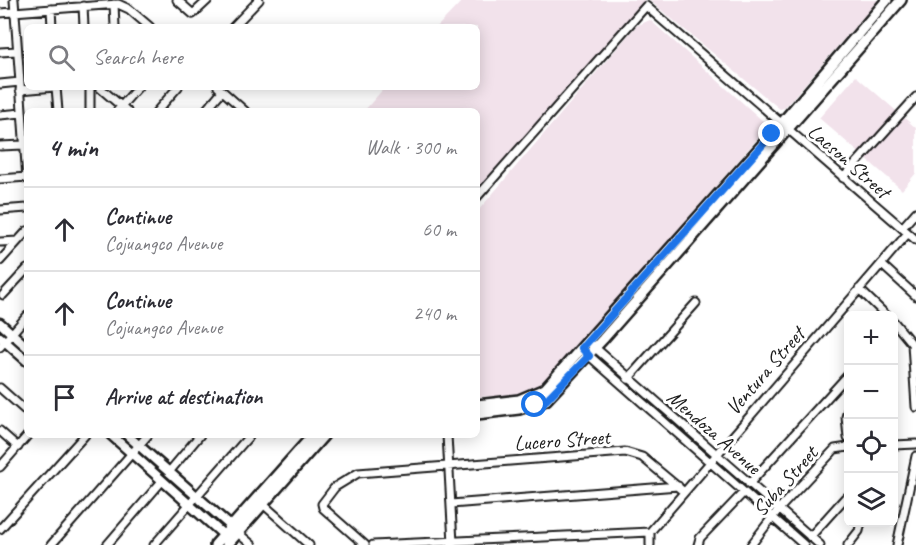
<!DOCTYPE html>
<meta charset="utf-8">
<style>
body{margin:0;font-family:Caveat,sans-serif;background:#f2f2f3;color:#2b2b33}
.controls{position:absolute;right:18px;bottom:18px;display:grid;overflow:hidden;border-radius:9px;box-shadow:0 3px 15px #0003}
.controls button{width:54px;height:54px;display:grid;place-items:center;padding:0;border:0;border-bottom:2px solid #e1e1e2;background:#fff;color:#2b2b33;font:30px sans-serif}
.stop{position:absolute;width:18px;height:18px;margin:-14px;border:4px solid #1a73e8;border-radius:50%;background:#fff}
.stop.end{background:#1a73e8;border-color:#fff;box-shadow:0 2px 6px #0008}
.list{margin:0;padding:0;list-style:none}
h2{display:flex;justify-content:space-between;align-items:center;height:78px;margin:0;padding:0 24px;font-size:26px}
h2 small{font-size:20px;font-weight:400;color:#7c7c81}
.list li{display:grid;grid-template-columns:39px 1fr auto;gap:18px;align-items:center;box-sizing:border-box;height:84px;padding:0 24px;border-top:2px solid #e1e1e2}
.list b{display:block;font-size:22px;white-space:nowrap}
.list p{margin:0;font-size:20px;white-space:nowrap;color:#7c7c81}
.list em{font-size:20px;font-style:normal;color:#7c7c81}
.icon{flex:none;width:33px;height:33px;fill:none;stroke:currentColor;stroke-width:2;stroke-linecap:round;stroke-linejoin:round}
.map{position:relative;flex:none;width:916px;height:545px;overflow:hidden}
.search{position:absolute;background:#fff;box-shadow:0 3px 15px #0003;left:24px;top:24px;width:456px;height:66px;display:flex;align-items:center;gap:15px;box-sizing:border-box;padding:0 21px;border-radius:9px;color:#7c7c81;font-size:22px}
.panel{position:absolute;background:#fff;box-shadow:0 3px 15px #0003;left:24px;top:108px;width:456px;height:330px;border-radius:9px}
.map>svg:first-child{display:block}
.built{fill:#f2e2eb}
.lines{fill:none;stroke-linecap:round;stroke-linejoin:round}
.minor-casing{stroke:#1c1c1c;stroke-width:11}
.tertiary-casing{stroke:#1c1c1c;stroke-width:13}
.secondary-casing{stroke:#1c1c1c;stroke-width:14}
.minor{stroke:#fff;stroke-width:7}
.tertiary{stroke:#fff;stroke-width:8}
.secondary{stroke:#fff;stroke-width:9}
.route{stroke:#1a73e8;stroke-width:8}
.labels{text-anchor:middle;stroke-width:6;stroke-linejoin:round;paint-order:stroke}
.street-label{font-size:21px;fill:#1c1c1c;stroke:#fff}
</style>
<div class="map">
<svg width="916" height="545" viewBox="0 0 916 545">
<rect width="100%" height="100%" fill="#fff"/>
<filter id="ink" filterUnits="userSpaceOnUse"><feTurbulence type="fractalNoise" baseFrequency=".0167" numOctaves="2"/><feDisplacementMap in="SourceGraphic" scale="12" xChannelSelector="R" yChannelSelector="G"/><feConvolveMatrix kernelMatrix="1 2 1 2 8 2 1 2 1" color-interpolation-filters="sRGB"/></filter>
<g filter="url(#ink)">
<path class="built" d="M463,0H645L477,189V111H364L385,87H477V27H437Z
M649,0H878L784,108L780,109Z
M650,20L764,122L765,130L541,386L519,395L477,397V212L636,26Z
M856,76L916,128V173L902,190L819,118Z"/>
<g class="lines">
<defs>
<path id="minor" d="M14,0L27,179
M177,0L193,14L208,0
M114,4L115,27
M83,6L84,27
M51,9L52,27
M0,13L118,4L129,9L150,27
M233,27L259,0
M0,52L17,51
M0,84L20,82
M56,87L58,111
M90,87V111
M99,87L127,111
M218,87L245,111
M20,90L55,87
M117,111L138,87
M157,111L178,87
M205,111L222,91
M0,115L22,113
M0,146L24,145
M843,178L916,97
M0,179L27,177
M477,197L646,6L916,240
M0,210L27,208
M902,228L916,212
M0,242L18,241L27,231
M0,261L18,241
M881,264L916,296
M859,289L887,316
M3,295L27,269
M894,322L912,344L916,407
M592,345L820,545
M0,347L27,316
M585,352L804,545
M628,379L696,303
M0,388L27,412
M848,410L846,417L848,438
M0,431L18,447
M447,435L453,543
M894,445L916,444
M0,467L28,435
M169,472L200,435
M749,484L848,375
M263,504L309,545
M451,504L678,486
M0,529L85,435
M650,532L908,233
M650,532V545
M238,533L252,545
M810,537L845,498
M51,545L148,435
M107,545L162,481
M154,545L250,435
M365,545L323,508L322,504L335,487L358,473L625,452L642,457L684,492
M373,545L650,532
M698,545L700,538L744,492
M751,545L778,510L835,449L848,447
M848,545L859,531L861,522
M897,545L916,456"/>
<path id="tertiary" d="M0,323L27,347
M0,337L27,361
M111,435L227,538
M127,435L235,530"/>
<path id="secondary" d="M477,405L519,400L545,389L781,124L887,0
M477,414L519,409L546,400L603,339L901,0
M215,545L313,435
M227,545L324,435"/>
</defs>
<use href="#minor" class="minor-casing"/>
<use href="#tertiary" class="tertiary-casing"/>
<use href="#secondary" class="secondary-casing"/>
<use href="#minor" class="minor"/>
<use href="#tertiary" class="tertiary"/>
<use href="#secondary" class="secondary"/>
</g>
</g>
<g class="lines" filter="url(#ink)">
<path class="route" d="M535,405L546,400L589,356L582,348L772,134"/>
</g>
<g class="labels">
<g class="street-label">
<text transform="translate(849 161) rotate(41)" y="7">Lacson Street</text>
<text transform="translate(765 371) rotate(-49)" y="7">Ventura Street</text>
<text transform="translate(714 432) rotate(41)" y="7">Mendoza Avenue</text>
<text transform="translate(562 440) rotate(-4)" y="7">Lucero Street</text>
<text transform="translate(785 481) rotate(-48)" y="7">Suba Street</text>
</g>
</g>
</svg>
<div class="controls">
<button>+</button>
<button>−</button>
<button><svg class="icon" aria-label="locate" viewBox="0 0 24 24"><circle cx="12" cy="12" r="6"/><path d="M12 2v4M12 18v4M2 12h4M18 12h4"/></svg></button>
<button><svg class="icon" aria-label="layers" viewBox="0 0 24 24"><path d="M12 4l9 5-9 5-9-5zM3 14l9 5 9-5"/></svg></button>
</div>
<div class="stop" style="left:535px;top:405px"></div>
<div class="stop end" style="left:772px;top:134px"></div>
<div class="search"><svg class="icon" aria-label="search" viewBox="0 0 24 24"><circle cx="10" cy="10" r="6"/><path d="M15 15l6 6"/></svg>Search here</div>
<section class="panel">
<h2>4 min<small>Walk · 300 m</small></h2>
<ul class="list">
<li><svg class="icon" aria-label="ahead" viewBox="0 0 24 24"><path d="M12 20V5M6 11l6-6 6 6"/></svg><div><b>Continue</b><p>Cojuangco Avenue</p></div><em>60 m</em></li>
<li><svg class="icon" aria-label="ahead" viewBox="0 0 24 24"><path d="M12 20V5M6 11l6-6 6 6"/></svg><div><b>Continue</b><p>Cojuangco Avenue</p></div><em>240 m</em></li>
<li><svg class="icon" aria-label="arrive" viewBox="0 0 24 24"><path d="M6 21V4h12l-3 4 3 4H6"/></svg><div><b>Arrive at destination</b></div></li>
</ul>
</section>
</div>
